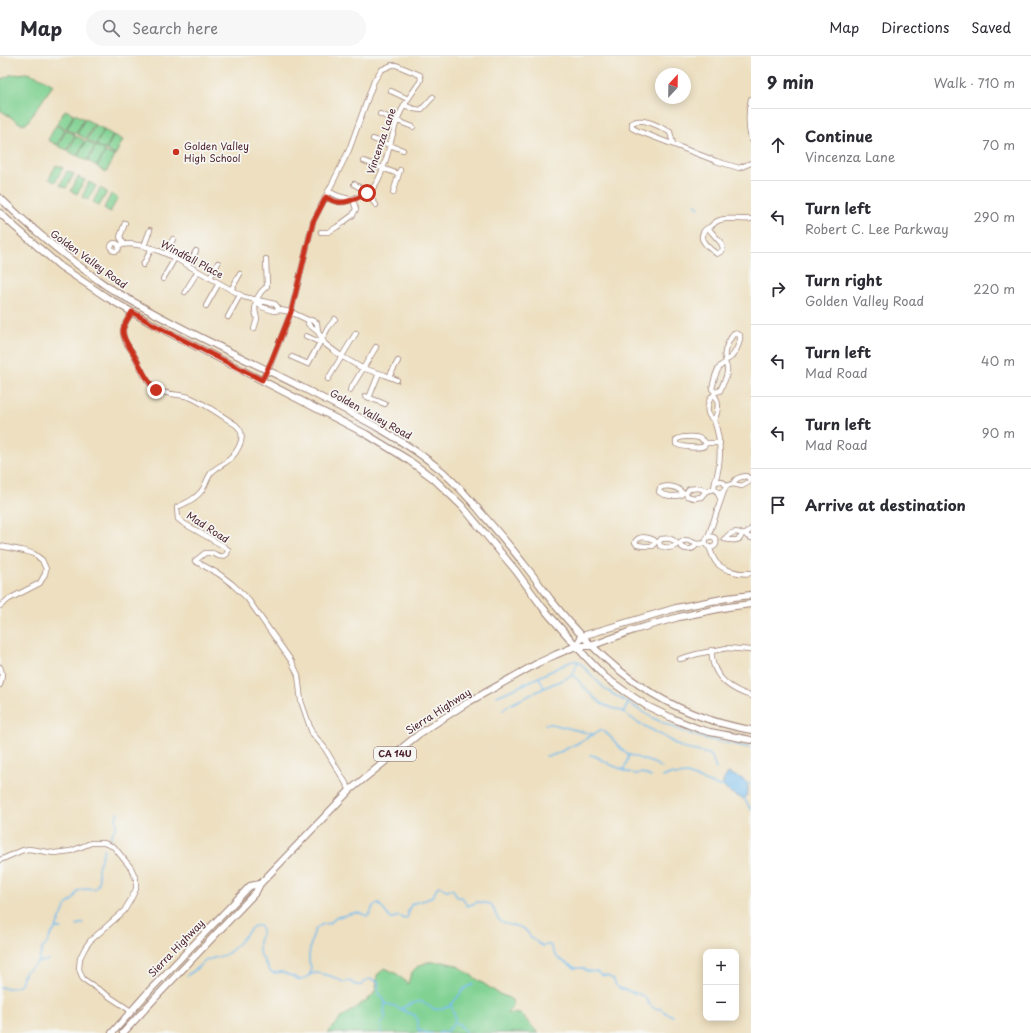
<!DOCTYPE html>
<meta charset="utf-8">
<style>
body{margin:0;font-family:"Playpen Sans",sans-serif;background:#f7f7f7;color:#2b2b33}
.controls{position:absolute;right:12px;bottom:12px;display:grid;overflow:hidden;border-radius:8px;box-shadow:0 2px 10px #0003}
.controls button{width:36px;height:36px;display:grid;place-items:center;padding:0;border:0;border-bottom:1px solid #e1e1e2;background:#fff;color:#2b2b33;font:20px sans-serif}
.compass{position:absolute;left:655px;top:12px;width:36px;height:36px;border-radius:50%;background:#fff;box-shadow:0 2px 10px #0003;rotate:22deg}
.stop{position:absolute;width:12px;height:12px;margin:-9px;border:3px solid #c8321e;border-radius:50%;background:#fff}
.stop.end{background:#c8321e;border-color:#fff;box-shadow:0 1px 4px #0008}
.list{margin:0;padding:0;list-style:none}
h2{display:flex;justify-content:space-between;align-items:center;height:52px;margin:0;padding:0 16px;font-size:17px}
h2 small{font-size:13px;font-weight:400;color:#7c7c81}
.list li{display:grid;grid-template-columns:26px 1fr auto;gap:12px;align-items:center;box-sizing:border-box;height:72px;padding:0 16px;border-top:1px solid #e1e1e2}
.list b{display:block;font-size:15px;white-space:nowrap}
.list p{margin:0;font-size:13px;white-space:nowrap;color:#7c7c81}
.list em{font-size:13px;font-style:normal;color:#7c7c81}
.icon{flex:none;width:22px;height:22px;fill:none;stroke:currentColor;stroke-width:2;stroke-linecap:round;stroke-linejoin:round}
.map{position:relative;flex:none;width:751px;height:977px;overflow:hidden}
header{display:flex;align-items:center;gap:24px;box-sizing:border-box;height:56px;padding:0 20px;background:#fff;border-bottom:1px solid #e1e1e2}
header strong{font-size:19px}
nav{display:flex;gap:22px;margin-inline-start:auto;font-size:14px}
.search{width:280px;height:36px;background:#f7f7f7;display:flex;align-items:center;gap:10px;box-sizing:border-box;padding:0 14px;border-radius:22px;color:#7c7c81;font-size:15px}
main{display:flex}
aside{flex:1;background:#fff}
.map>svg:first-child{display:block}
.green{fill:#80d192;stroke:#65785e}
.water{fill:#78beef;stroke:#616e8d}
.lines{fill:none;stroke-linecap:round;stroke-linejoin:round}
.stream{stroke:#78beef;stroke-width:1.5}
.minor-casing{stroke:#9c7f75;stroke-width:6}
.major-casing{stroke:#9c7f75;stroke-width:8}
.minor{stroke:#fff;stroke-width:4.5}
.major{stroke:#fff;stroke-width:6}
.route{stroke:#c8321e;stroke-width:5}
.poi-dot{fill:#c8321e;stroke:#f6f6f2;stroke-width:1.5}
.labels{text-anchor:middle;stroke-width:3.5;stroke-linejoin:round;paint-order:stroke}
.shield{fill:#f6f6f2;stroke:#7e6067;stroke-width:1}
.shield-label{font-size:9px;font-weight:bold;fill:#4a1f2b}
.street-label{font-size:10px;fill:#4a1f2b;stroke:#f6f6f2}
.poi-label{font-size:10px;fill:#4a1f2b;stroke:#f6f6f2;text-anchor:start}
</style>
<header>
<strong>Map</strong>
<div class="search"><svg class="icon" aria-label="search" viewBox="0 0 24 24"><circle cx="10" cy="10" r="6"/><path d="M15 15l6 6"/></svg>Search here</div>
<nav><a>Map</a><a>Directions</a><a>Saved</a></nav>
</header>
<main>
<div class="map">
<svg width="751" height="977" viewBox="0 0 751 977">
<rect width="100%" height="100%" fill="#f6f6f2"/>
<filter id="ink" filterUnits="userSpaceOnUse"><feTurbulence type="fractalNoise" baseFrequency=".025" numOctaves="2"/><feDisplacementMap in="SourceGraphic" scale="8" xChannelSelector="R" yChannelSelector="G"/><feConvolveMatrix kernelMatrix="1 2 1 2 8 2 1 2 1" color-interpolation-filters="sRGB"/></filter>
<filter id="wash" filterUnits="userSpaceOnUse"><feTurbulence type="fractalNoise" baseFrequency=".012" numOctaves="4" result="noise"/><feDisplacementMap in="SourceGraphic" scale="16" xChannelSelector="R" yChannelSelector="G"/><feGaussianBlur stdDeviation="0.9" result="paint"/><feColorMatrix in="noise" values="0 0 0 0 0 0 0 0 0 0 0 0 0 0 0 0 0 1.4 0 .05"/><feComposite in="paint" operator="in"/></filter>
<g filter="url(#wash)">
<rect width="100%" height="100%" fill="#eddfbf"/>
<path class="green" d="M26,17C37,19 44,23 53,29L27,67L21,68L0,54V24L10,19Z
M65,54L74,58L66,73L57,68Z
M75,58L84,63L76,78L67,73Z
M85,63L94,68L86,83L77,78Z
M56,69L65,74L57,89L48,84Z
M95,69L104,73L96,89L87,84Z
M66,74L75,79L67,94L58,90Z
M104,74L113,79L105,94L96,89Z
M114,79L123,84L115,99L106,94Z
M76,80L85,85L77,100L68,95Z
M86,85L95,90L87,105L78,100Z
M96,90L105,95L97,110L88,105Z
M105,96L115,100L106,116L97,111Z
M56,109L63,112L55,126L49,123Z
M67,115L74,118L66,132L60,129Z
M78,121L85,124L77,138L71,135Z
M89,126L96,130L88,144L82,141Z
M100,132L107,136L99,150L93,146Z
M111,138L118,142L110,156L104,152Z
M428,906H443L456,909L499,938L507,941L512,944L513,949L510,954L506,957L521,958L537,976L539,977H327L341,962L371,941C377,935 377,927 377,919L385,912L397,918L408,928C411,914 415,911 428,906Z"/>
<path class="water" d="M728,717C736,721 749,722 748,734C748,738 747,740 744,743C739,741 724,735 723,729C722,724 726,721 728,717Z"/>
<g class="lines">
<path class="stream" d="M695,148L699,152
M578,605L573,619L575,621C583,629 594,643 602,648C609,652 616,652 623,656
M544,632L573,619
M497,640L516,632L570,606L573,605H578L606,634L655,663L684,676L707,683L751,692
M628,648L623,656L637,666L663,680L682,692L709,698L712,701L716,713
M503,654L507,650L532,638L544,632L539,621
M545,668H552L592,678
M590,699L595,700L611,709L624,714L629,699
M546,700L554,699L578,687L601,674C611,678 616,689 624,695C632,702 641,702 651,706C655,707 658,710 662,712
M624,715L635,718L642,717L651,721
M663,721L670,718L677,719L687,718L715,729L719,730H724
M745,727L751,728
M744,742L751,754
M110,783L117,768L116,763L118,756
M77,869L83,867
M56,872L62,873
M39,906L49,904
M310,918C312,918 314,917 316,917C321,917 334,921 338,923C342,926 344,927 350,925C353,928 358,930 362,929C366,921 372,923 378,926C379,929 377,935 378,937C380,939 382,939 384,943V945L386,948L395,950L399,953L403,954L408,957L415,959L417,964L419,977
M187,919C195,916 197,911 204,906C211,901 221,902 228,897C238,891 244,878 254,870H260L262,874V877L259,886V896L270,915L273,917L281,916L284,917L294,921L300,924L303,923L310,919C310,916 311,914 311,912C311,909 308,906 309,903C309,896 312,876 317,872C323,865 331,871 335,861C343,861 351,856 358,857C362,857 365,859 368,860L371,856L373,850L379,848L391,863L398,860L405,863L408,860V854L412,848C425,842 432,847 437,831L440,830L446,834L452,833L454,835L457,841H462L467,850L478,846L491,848C495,853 495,861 500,865C507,870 517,869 524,873C528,875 529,880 532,882C535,885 539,888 543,890L546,889H550L556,900L559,903L575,912H583L587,915L597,916L601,919L608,920L614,924L615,928L619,932L644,940L650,949L654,952L661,953L666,957L673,960
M0,931C8,933 14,933 21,928L23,920L26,915L35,909L39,905L42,893L46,889L50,881L58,868L66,849L73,844L78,835L87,832L94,833C103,826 97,821 98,812C100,806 102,800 104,793
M400,953C405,950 417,945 422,946C425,947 427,949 430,951C437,956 444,953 451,949
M455,966L460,969L466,977
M419,974L426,977H432
M381,977V968L386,962L384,956L385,947
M438,977L447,975L455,966L454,958L451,949L465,932L473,928"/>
</g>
</g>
<g filter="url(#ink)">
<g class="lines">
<defs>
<path id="minor" d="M391,35L408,43
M751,43C748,56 748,70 751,83
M404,49L414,53L421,54L433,41
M380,58L413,71
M373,83L403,94
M673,88L670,76C660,71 642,60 632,67V72L638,75L716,105L739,112L751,107
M364,105L398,118
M354,128C364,133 370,141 376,149
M328,135L338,140L353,144
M393,137L400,114
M708,172L721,187L723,192L722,195L717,198C711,194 698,184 703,177C704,174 707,172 710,171C713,168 716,165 720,164C730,161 741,164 751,163
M321,176H328L337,171L353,159L356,153L353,144
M111 191a4 4 0 1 1 8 0a4 4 0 1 1-8 0Z
M124,188L120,181L125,167
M118,189L131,188L144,190L157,194L173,201L244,241L275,248L280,254
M144,190L150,174
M166,198L173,183
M143,209L152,192
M188,209L196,195
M210,222L218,207
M163,223L175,202
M231,234L240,218
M185,236L198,215
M256,244L262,251L274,255L280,254L291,256L308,264H311L317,267L318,276L325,288L341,300L362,312L385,319L397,324
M206,250L219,227
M132,256C129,261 123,269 123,275C123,284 128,290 133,297C140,309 144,325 156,333C165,339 178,338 189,341C204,347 222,360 236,369C238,371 239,372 240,374C246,384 234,401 226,406C221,410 215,412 211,417C208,421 206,427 204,431C199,441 187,447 177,451L178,463L183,467L225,491L228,494L227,498C221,503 218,499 212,497C209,497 207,497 205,497L195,505L219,518L232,528L247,542L292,606L298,619L301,645L312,677L324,691L350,734
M228,261L240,239
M308,264V268L318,276
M254,273L257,263L255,254L256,244L261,236L267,230L266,203
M306,280L319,286
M292,301L308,308L328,272L335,263
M389,321L398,305
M328,323L356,277
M262,324L271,307L291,256L313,166L349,94L374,25L381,14L392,9H396L420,19L421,23L420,26C412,37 403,49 398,62C390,82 386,116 373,132C368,136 363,139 357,141C342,148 340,148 325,141
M350,334L376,291
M715,336L720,335C723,327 731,315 725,307
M365,340L385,348
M369,342L379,317
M714,364C718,357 720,345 714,339
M706,387C706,388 705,389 704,390C700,393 681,391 676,388V384C680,380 695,380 701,383C702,383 705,386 706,387H720
M715,426C722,405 721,384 714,364C705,359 707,349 711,341L714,339L715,336L712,333C714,325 716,310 725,307L726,304C721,297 730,283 734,277L740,279C741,286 734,302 726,304
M733,428C735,422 740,421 746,420L750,423
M726,430L733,428L742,430L749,426L751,422
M717,436H722L725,433L726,430L724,427L721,425L715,426L714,432L717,436L721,444
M682,437C678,430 667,429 660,432L659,436C664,440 674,441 681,439L682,437H686L687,440L694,442L701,441L706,435
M686,437L689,433L699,432L706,435L714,433
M746,478L747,480L751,482
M705.5 486a5.5 5.5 0 1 1 11 0a5.5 5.5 0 1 1-11 0Z
M708,481L724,435
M724,483C730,484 740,487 742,478
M725,483C729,477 736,474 742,478H746L751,473
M655,486L653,490H644L637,489L635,486C639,479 648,481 654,484L655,486H659L661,483C668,482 673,482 677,488H679C684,495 693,495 697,488
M659,486L660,490C666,492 673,493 677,488
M679,488C687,480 691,487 698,488C701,488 703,487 706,487
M0,490L25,495L34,498L42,504L46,513L45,518L40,527L9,543L0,550
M709,491C711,495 712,499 714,503C719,514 740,519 751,517
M711,594C712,599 712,603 713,607C718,625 735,635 751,640
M680,603L697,598L727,592L751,594
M0,611C3,617 2,622 0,629
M0,804L23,794L29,793L54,797L71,795L91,787H104L114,791L131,812L136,823V833L130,845L124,855L90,885L85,892L80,902L79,913L83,923L131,955"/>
<path id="major" d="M0,142C27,168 52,190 82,212C92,219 102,228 113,234C173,270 238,299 301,331C349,356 400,380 442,415C457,429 471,444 484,460C497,475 511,491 523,507C533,519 542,532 551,544C605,612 665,659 751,674
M0,157L15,171L60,210L106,241L154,269L366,378L407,403L434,423L462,450L516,515L543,552L586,601L605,621L626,636L647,650L674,663L699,673L710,676L751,684
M576,590L582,580L676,552L727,542L751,539
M112,977L150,934L250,830L260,828
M123,977L156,941L256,836L260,828L350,734L419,678L467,647L538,607L555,599L576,590H591L634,574L679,561L728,551L751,548"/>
</defs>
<use href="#minor" class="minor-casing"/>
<use href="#major" class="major-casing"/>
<use href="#minor" class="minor"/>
<use href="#major" class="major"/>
</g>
</g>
<g class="lines" filter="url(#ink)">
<path class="route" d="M156,334C145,324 141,310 133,297C129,290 123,284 123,275C123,269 129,261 132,256L154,269L262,324L271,306L291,256L313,166L326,141C329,143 334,146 338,146C347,148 359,141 367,137"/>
</g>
<circle class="poi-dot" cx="176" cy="96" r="4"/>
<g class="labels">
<rect class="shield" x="374" y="691" width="42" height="14" rx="3"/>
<g class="shield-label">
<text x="395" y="701">CA 14U</text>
</g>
<g class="street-label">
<text transform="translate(381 85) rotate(-71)" y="4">Vincenza Lane</text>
<text transform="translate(89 203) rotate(36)" y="4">Golden Valley Road</text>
<text transform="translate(192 203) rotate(28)" y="4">Windfall Place</text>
<text transform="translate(371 358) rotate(29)" y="4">Golden Valley Road</text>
<text transform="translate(208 471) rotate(33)" y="4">Mad Road</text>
<text transform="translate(438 655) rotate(-33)" y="4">Sierra Highway</text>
<text transform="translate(176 892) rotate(-46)" y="4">Sierra Highway</text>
</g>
<g class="poi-label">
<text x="184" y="94">Golden Valley<tspan x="184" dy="12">High School</tspan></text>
</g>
</g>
</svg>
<div class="controls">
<button>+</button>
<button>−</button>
</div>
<svg class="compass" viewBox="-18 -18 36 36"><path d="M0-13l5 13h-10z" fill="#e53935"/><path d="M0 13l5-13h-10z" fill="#7c7c81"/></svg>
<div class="stop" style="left:367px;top:137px"></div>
<div class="stop end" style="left:156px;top:334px"></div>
</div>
<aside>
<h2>9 min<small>Walk · 710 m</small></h2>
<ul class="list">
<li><svg class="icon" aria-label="ahead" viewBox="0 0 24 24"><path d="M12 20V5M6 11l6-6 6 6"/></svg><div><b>Continue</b><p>Vincenza Lane</p></div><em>70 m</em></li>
<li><svg class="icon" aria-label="left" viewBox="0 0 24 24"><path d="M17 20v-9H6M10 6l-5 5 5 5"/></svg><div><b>Turn left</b><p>Robert C. Lee Parkway</p></div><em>290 m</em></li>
<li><svg class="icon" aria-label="right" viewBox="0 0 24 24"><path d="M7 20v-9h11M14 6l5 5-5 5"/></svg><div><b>Turn right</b><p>Golden Valley Road</p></div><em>220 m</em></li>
<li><svg class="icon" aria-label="left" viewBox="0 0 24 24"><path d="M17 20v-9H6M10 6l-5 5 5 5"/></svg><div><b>Turn left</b><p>Mad Road</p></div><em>40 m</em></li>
<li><svg class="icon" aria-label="left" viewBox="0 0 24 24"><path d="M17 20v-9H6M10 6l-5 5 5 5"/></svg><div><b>Turn left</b><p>Mad Road</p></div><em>90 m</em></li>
<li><svg class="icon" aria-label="arrive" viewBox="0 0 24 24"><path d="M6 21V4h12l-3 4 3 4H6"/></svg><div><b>Arrive at destination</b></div></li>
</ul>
</aside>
</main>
